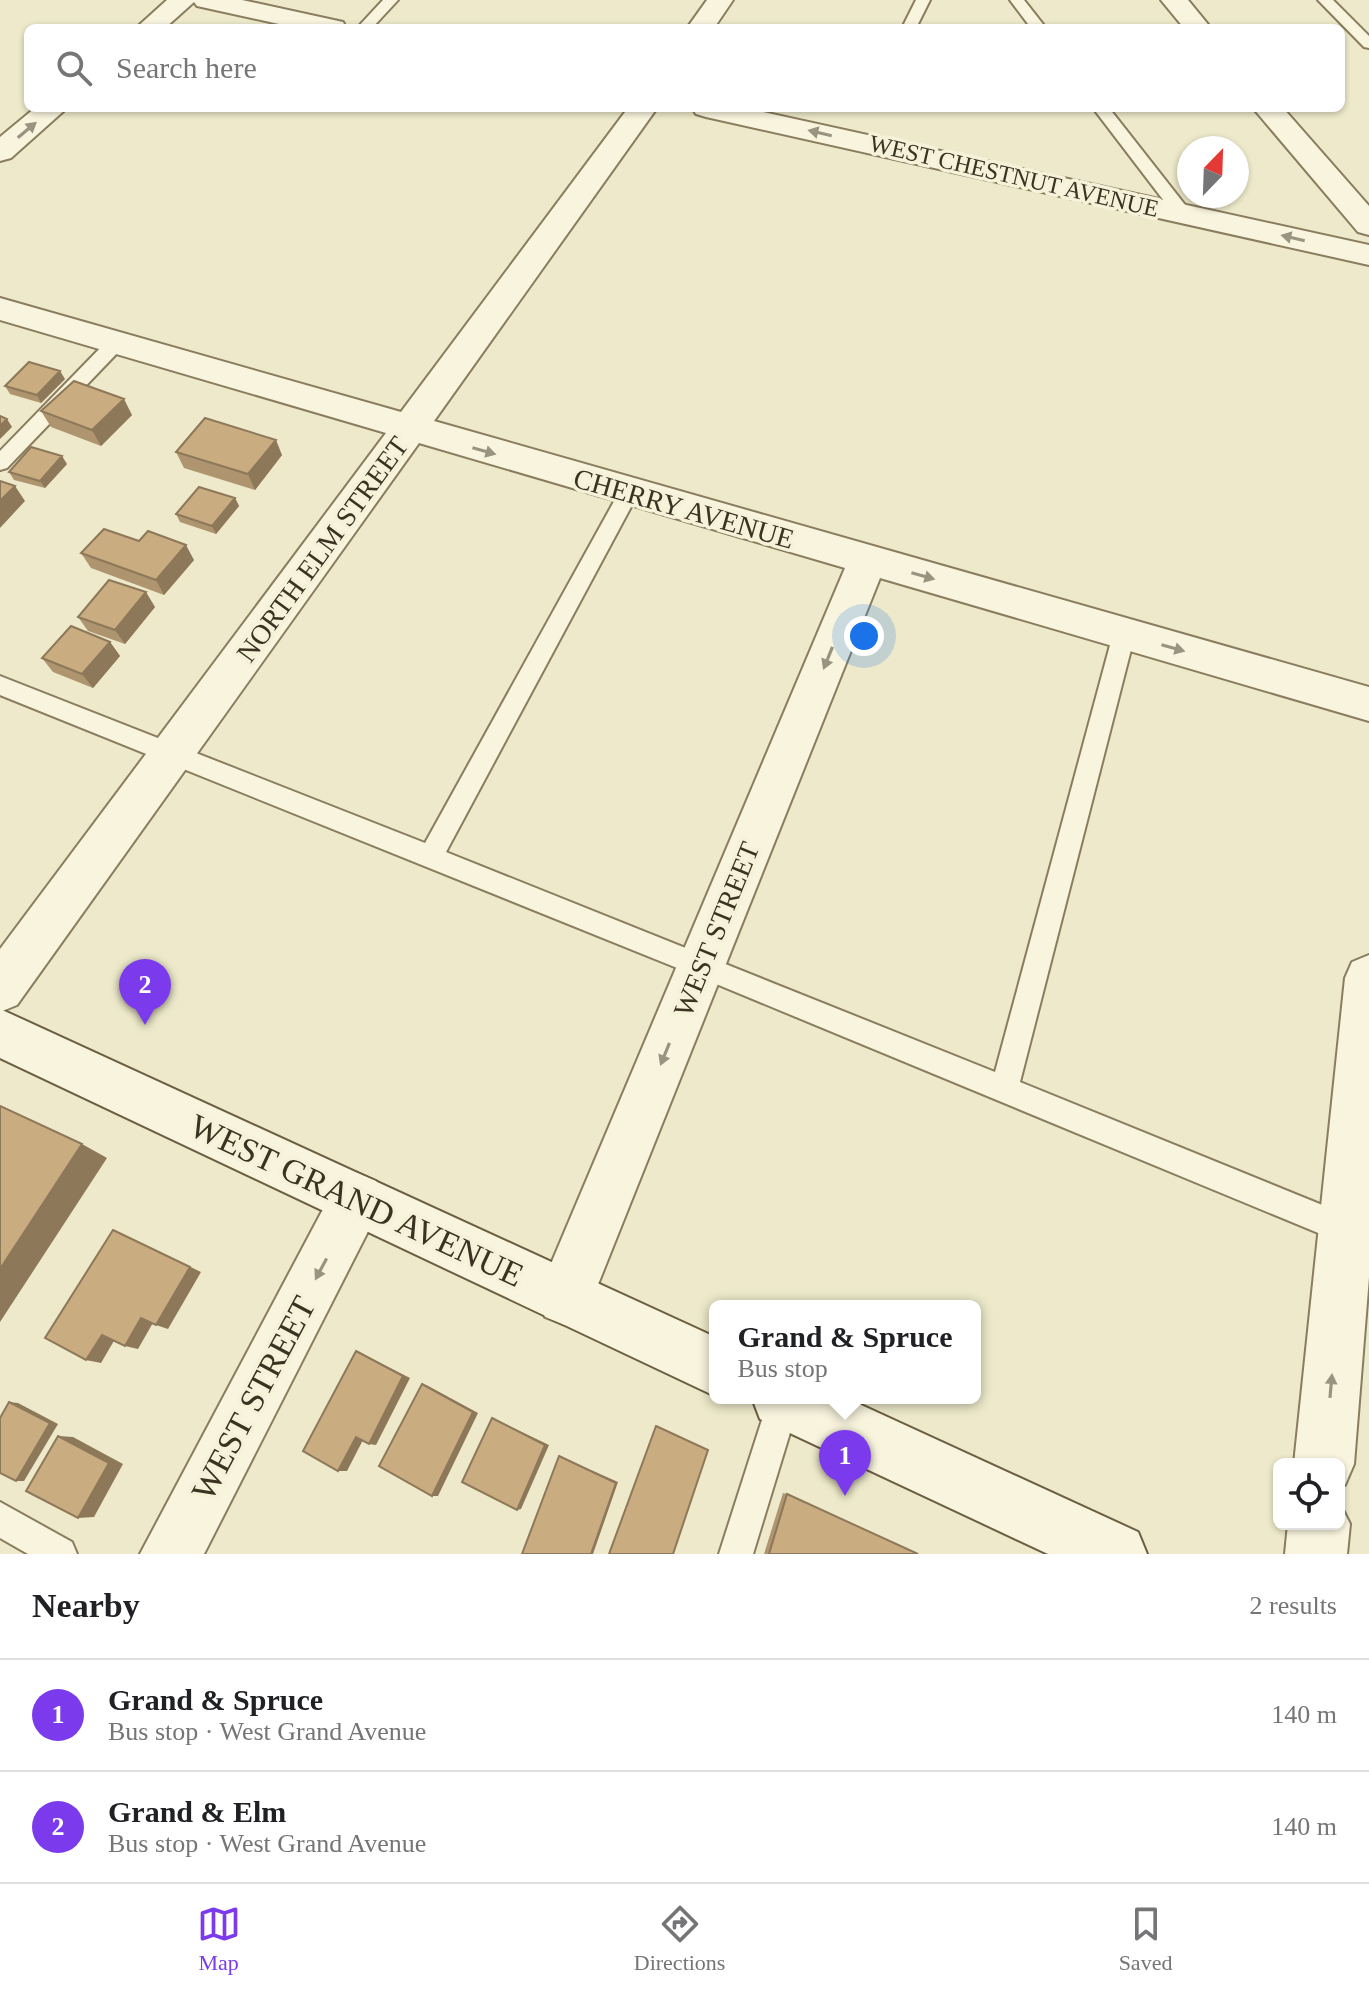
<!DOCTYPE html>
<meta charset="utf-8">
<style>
body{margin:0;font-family:"Times New Roman",serif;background:#f2f2f2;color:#202124}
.controls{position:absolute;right:24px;bottom:24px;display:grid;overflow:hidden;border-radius:12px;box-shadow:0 2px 6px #0004}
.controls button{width:72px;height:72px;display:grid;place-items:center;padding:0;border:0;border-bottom:2px solid #e0e0e0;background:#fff;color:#202124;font:40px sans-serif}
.compass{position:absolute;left:1177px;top:136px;width:72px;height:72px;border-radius:50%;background:#fff;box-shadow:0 2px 6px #0004;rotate:23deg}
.you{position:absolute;left:864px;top:636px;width:28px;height:28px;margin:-20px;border:6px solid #fff;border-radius:50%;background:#1a73e8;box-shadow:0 0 0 12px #1a73e833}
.badge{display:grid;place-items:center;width:52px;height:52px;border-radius:50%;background:#7c3aed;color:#fff;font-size:26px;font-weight:700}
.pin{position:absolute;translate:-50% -66px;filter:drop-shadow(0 2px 4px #0008)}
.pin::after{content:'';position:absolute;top:42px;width:28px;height:24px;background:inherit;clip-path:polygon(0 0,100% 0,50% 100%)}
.popup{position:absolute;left:709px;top:1300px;width:272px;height:104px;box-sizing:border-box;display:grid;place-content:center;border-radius:12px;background:#fff;filter:drop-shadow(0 2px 6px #0005);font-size:26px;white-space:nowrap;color:#757577}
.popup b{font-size:30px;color:#202124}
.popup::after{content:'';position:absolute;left:50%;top:100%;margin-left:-16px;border:16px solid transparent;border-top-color:#fff}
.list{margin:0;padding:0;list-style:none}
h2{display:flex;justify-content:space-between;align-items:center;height:104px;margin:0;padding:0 32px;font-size:34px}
h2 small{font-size:26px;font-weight:400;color:#757577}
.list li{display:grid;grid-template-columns:52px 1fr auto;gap:24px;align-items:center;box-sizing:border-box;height:112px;padding:0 32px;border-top:2px solid #e0e0e0}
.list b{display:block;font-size:30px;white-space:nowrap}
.list p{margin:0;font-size:26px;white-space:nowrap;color:#757577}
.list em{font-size:26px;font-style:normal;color:#757577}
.icon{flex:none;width:44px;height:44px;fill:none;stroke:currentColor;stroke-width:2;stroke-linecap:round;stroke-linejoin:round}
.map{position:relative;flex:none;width:1369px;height:1554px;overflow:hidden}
.search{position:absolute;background:#fff;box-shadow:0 2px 6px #0004;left:24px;right:24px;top:24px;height:88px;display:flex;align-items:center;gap:20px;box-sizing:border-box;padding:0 28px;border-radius:12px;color:#757577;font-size:30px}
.sheet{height:328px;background:#fff}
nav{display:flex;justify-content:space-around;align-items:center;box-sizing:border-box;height:112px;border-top:2px solid #e0e0e0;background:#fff;font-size:22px;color:#757577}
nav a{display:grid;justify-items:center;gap:4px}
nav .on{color:#7c3aed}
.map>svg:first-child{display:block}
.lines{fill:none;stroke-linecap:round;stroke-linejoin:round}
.lane-casing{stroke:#8a7d5f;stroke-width:4}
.street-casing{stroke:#8a7d5f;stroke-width:4}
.secondary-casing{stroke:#6c5e42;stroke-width:4}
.lane{fill:#f8f4dd;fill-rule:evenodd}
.street{fill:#f8f4dd;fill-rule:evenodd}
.secondary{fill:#f8f4dd;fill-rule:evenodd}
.wall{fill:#ae946f}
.shaded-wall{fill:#8d785a}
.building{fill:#caac81;stroke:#8d785a;stroke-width:2}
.oneway{fill:#9a937f}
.labels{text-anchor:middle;stroke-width:7;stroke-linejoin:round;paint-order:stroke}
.far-street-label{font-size:24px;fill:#3b3221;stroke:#f5f2d9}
.street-label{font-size:28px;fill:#3b3221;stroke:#f5f2d9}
.near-street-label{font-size:34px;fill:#3b3221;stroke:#f5f2d9}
</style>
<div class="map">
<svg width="1369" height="1554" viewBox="0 0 1369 1554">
<rect width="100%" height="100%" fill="#ede9ca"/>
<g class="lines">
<defs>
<path id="lane" d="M383,0H398L372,28H357Z
M916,0H930L916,28H902Z
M1010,0H1024L1046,28H1031Z
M1318,0H1333L1369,36V48L1364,47Z
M1093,108H1109L1189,210L1191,214L1189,218H1177Z
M116,337L123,339L125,343L123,347L7,468L0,470V451L109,339Z
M629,485L636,487L639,492L446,852L995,1072L1113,634L1116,628L1124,625L1132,628L1135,634L1020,1082L1369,1224V1254L692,974L0,695V676L425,843L622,487Z
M769,1398L800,1400L753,1554H719Z
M0,1502L72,1542L77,1554H28L0,1538Z"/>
<path id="street" d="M167,0H242L343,22L346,28H297L197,6L194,2L165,28H136Z
M707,0H733L714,28H687Z
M1161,0H1188L1211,28H1184Z
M35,108H67L11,158L0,161V137Z
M628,108H657L434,421L1369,687V721L880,578L585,1317L565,1325L545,1317L537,1297L845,568L419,443L17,1005L0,1012V949L386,433L0,320V298L401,412Z
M692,108H745L1369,245V265L706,117L696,114Z
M1253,108H1283L1369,206V235L1358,232Z
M1369,955V1277L1354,1464L1345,1485L1339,1488V1464H1294L1345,978L1352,962Z
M357,1173L376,1181L384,1200L204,1554H140L338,1181Z
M1339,1502L1350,1524L1347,1554H1285L1288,1524H1339Z"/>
<path id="secondary" d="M0,1009L715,1337V1396L0,1058Z
M752,1398H846L1138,1532L1147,1554H1048L760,1419Z"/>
</defs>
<use href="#lane" class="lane-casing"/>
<use href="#street" class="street-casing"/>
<use href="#secondary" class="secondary-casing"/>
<use href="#lane" class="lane"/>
<use href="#street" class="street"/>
<use href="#secondary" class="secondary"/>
</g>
<path class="wall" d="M65,379L41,403L10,394L5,386Z
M41,411L132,415L101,446L51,427Z
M176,452L282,455L255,490L184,468Z
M67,464L45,488L14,480L9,472Z
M235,498L239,506L216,534L180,522L176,514Z
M139,541L194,560L164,595L91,568L81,553Z
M155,607L125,644L88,631L78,617Z
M110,642L120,656L93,688L53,672L42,658Z
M783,1493L787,1494L918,1554H764Z"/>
<path class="shaded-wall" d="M60,371L65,379L41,403L37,395Z
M124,399L132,415L101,446L92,430Z
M7,419L12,427L0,439V426Z
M276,440L282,455L255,490L248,474Z
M62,456L67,464L45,488L40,481Z
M15,486L25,501L0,528V501Z
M235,498L239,506L216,534L212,526Z
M186,545L194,560L164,595L156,580Z
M146,592L155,607L125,644L115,630Z
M110,642L120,656L93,688L82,674Z
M82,1144L107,1158L0,1322V1269Z
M113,1230L201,1272L168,1329L156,1325Z
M141,1318L154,1321L138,1349L125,1346Z
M102,1335L115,1339L101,1363L86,1360Z
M356,1351L410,1378L376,1445L369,1444Z
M422,1384L428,1386L478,1413L438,1496H432Z
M9,1402L18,1403L58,1424L24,1481H16Z
M492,1418L549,1445L521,1509L517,1510Z
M58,1436L73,1437L123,1464L94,1517L78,1518Z
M356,1437L364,1438L347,1471H338Z
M559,1456L618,1482L593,1554H591Z"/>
<path class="building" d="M29,362L60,371L37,395L5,386Z
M74,381L124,399L92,430L41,411Z
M0,416L7,419L0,426Z
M205,418L276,440L248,474L176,452Z
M31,447L62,456L40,481L9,472Z
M0,481L15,486L0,501Z
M199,487L235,498L212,526L176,514Z
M104,529L139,541L148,531L186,545L156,580L81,553Z
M109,580L146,592L115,630L78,617Z
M71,626L110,642L82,674L42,658Z
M0,1106L82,1144L0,1269Z
M113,1230L190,1267L156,1325L141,1318L125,1346L102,1335L86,1360L45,1338Z
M356,1351L403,1376L369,1444L356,1437L338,1471L303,1451Z
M422,1384L473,1412L432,1496L379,1466Z
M9,1402L50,1423L16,1481L0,1473V1418Z
M492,1418L545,1445L517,1510L462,1482Z
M656,1426L708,1450L673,1554H609Z
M58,1436L109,1463L78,1518L26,1491Z
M559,1456L616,1483L591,1554H522Z
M787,1494L918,1554H769Z"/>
<defs><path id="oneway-solid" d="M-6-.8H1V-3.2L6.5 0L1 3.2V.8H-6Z" transform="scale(2)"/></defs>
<g class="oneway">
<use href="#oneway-solid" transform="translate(27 130) rotate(-40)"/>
<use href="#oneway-solid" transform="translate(820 133) rotate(-167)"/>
<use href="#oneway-solid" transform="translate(1293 238) rotate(-167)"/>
<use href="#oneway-solid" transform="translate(484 451) rotate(16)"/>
<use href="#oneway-solid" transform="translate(923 576) rotate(16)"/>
<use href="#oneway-solid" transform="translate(1173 648) rotate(16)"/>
<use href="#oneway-solid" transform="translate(828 658) rotate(112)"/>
<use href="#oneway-solid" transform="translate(665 1054) rotate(112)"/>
<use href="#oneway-solid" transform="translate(321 1269) rotate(118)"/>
<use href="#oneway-solid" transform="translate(1331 1386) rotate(-85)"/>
</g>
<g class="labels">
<g class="far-street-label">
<text transform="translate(1014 176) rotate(13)" y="8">WEST CHESTNUT AVENUE</text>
</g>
<g class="street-label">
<text transform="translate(684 508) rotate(16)" y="10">CHERRY AVENUE</text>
<text transform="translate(322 549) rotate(-54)" y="10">NORTH ELM STREET</text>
<text transform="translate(716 929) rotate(-68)" y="10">WEST STREET</text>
</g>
<g class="near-street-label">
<text transform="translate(357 1200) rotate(25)" y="12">WEST GRAND AVENUE</text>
<text transform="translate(253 1398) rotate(-62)" y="12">WEST STREET</text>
</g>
</g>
</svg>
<div class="controls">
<button><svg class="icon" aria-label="locate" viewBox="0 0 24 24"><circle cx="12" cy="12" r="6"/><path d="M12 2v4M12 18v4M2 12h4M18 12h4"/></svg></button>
</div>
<svg class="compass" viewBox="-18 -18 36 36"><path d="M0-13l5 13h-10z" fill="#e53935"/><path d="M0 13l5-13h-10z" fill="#757577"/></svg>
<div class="you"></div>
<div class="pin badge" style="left:845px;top:1496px">1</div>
<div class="popup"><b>Grand &amp; Spruce</b>Bus stop</div>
<div class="pin badge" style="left:145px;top:1025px">2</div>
<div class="search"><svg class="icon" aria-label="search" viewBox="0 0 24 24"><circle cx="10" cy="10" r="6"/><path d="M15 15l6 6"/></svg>Search here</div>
</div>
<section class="sheet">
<h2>Nearby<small>2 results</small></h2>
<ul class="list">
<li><span class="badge">1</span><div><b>Grand &amp; Spruce</b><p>Bus stop · West Grand Avenue</p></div><em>140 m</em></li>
<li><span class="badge">2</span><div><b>Grand &amp; Elm</b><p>Bus stop · West Grand Avenue</p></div><em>140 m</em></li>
</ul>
</section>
<nav>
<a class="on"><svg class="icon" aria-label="map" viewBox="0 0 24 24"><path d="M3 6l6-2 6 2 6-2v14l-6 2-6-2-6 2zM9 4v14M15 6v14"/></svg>Map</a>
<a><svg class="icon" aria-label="directions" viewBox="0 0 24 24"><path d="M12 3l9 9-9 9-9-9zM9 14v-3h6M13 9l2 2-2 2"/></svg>Directions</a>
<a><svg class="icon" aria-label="saved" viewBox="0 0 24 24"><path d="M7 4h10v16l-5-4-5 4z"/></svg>Saved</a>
</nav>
